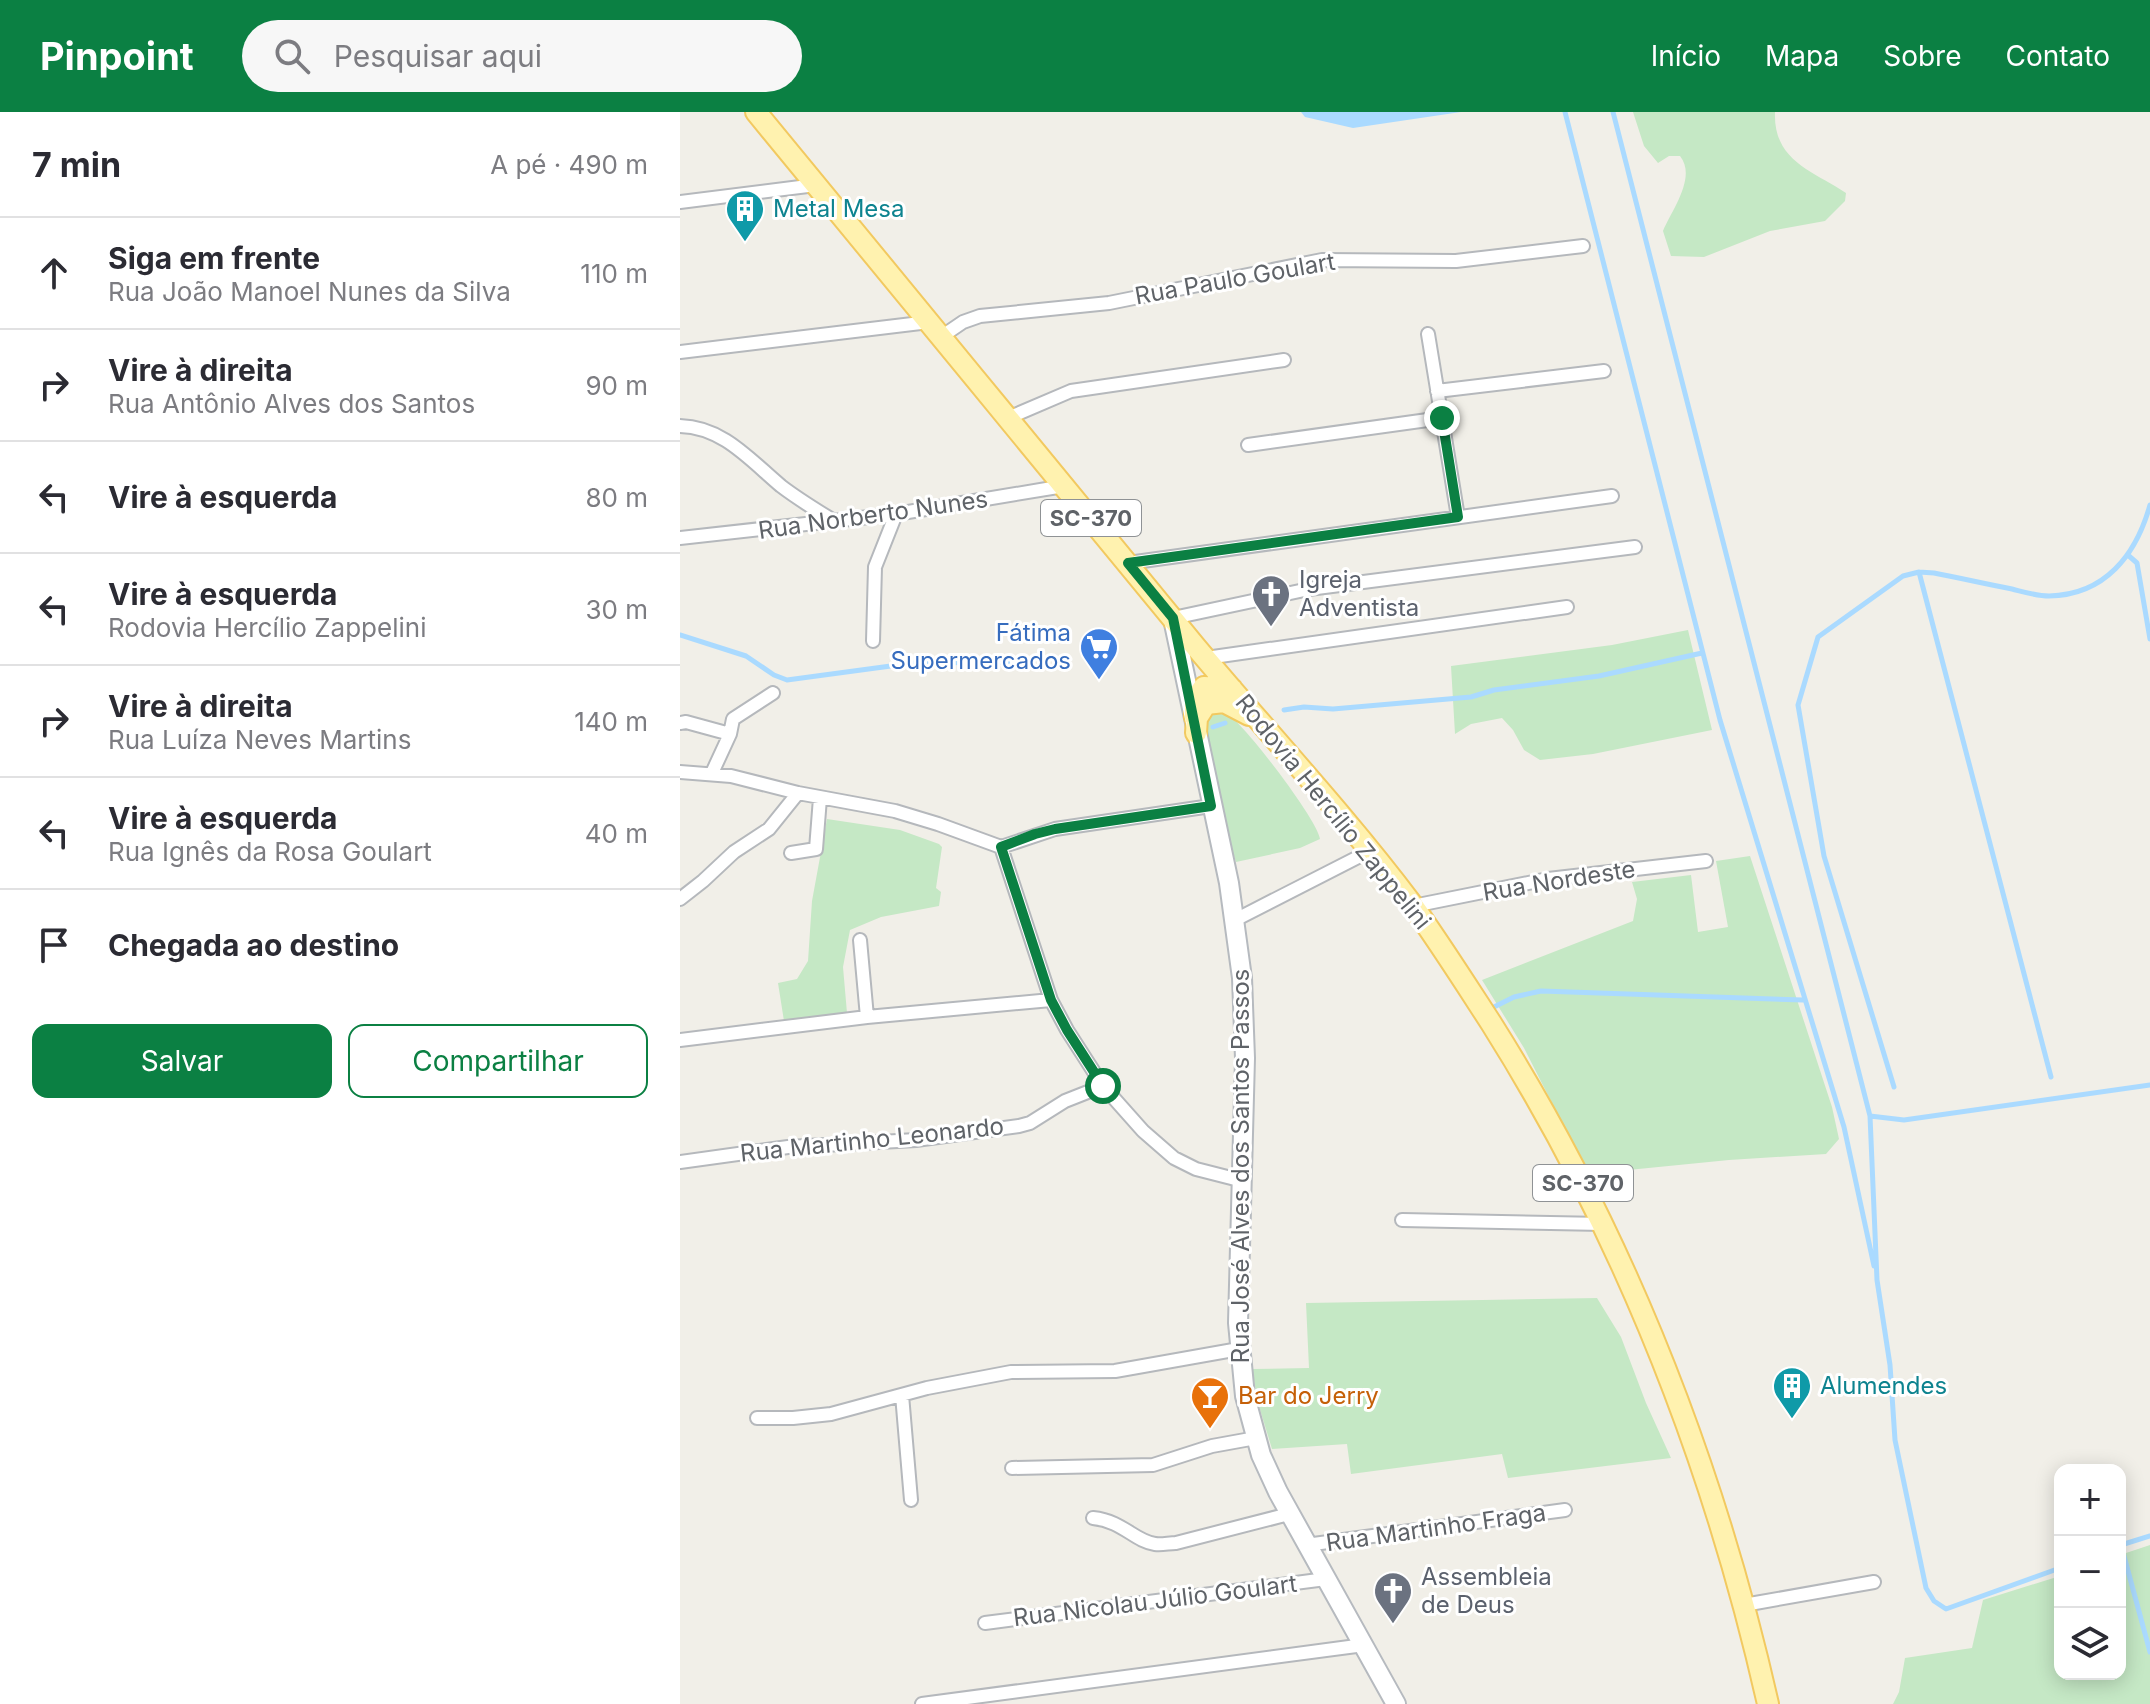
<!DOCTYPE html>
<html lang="pt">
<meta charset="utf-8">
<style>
body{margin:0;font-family:Inter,sans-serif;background:#f7f7f7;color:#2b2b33}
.controls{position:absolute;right:24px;bottom:24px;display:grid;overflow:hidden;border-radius:16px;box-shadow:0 4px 20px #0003}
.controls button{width:72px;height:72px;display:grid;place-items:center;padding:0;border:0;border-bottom:2px solid #e1e1e2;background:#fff;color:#2b2b33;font:40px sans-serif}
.stop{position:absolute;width:24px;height:24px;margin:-18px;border:6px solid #0b8043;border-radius:50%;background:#fff}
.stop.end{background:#0b8043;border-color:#fff;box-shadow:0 2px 8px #0008}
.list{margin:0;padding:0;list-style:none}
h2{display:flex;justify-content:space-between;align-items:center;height:104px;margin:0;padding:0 32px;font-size:34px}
h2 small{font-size:26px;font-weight:400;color:#7c7c81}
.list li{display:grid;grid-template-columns:52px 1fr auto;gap:24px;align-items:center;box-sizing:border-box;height:112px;padding:0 32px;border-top:2px solid #e1e1e2}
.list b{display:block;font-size:30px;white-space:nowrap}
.list p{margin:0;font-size:26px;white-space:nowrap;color:#7c7c81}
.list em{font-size:26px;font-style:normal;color:#7c7c81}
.actions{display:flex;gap:16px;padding:24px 32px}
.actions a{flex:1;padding:18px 0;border:2px solid #0b8043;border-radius:16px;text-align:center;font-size:28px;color:#0b8043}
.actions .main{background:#0b8043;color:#fff}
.icon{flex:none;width:44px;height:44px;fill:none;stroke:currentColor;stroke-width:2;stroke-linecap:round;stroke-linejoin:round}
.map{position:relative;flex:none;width:1470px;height:1592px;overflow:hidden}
header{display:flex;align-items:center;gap:48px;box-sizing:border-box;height:112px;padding:0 40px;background:#0b8043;color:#fff}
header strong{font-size:38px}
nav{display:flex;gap:44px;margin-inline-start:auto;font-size:28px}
.search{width:560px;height:72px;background:#f7f7f7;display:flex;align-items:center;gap:20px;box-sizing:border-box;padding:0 28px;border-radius:44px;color:#7c7c81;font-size:30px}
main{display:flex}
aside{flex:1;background:#fff}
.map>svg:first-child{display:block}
.green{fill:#c5e8c5}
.water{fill:#aadaff}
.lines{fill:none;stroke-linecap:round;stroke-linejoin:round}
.stream{stroke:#aadaff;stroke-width:5}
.street-casing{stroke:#b5b8bc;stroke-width:16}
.secondary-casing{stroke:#b6babf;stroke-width:22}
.primary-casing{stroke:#f2c960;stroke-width:24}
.street{stroke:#fff;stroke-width:12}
.secondary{stroke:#fff;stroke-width:18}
.primary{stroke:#fff2af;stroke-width:20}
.route{stroke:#0b8043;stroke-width:10}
.labels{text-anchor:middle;stroke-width:6;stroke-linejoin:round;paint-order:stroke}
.shield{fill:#fff;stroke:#8f9295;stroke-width:2}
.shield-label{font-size:22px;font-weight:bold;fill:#5f6368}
.culture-label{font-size:24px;fill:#0d838f;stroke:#fff;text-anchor:start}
.street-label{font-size:24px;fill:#5f6368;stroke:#fff}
.worship-label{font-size:24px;fill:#5b616d;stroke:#fff;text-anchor:start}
.shop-label{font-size:24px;fill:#366cbe;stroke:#fff;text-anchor:end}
.food-label{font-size:24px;fill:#c56008;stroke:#fff;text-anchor:start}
</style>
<header>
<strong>Pinpoint</strong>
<div class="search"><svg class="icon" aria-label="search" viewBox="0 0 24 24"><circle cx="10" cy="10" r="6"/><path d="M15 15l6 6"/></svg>Pesquisar aqui</div>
<nav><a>Início</a><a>Mapa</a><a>Sobre</a><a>Contato</a></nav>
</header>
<main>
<aside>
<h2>7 min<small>A pé · 490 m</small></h2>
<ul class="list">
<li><svg class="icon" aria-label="ahead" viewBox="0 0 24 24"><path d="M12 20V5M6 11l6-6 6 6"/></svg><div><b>Siga em frente</b><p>Rua João Manoel Nunes da Silva</p></div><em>110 m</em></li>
<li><svg class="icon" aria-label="right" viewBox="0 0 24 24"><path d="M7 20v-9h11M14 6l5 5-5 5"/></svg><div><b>Vire à direita</b><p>Rua Antônio Alves dos Santos</p></div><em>90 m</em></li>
<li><svg class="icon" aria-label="left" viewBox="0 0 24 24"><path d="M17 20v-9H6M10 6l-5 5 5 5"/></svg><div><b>Vire à esquerda</b></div><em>80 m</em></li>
<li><svg class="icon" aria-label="left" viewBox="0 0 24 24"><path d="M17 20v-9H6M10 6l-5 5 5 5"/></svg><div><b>Vire à esquerda</b><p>Rodovia Hercílio Zappelini</p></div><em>30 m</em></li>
<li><svg class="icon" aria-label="right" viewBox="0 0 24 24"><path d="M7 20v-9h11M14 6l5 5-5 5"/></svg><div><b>Vire à direita</b><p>Rua Luíza Neves Martins</p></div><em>140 m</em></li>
<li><svg class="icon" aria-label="left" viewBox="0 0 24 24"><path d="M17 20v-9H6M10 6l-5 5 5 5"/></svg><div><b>Vire à esquerda</b><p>Rua Ignês da Rosa Goulart</p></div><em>40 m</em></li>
<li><svg class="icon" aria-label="arrive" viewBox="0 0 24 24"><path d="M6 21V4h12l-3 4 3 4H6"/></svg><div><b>Chegada ao destino</b></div></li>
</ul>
<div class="actions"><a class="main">Salvar</a><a>Compartilhar</a></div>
</aside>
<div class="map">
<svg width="1470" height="1592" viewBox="0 0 1470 1592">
<rect width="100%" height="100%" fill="#f1efe8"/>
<path class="green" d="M953,0H1095C1093,49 1133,59 1166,81L1165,89L1145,109L1090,119L1024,145L991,144L983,119C992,98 1017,65 1000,44H989L978,51L964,34Z
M1008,518L1032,618L913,642L860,648L844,638L833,618L822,606L791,612L775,622L771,554L932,533Z
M533,601C540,601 546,602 551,605C568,617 638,709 640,727L620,736L556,750C545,713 521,642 527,606Z
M147,707L220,718L259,732L262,735L256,776L261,780L259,794L201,805L170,818L163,855L167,901L104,909L98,871L117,867L128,849L132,789Z
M1070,744L1152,995L1159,1027L1146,1042L1049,1048L908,1062L844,936L802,868L953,809L957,787L952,770L1011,763L1018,820L1048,815L1036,749Z
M917,1186L941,1225L966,1291L991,1346L828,1366L822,1342L671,1362L667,1332L592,1337L578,1291L572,1257L629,1256L626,1191Z
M1470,1433V1592H1213L1219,1580L1225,1546L1292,1536L1303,1488L1380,1464V1562H1440V1443Z"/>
<path class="water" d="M621,0H781L673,16L625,5Z"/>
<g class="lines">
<path class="stream" d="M885,0L1040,608L1164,1015L1194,1154
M933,0L1190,1004L1197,1168L1210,1253L1215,1328L1246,1476L1254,1489L1266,1497L1380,1456
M1449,444L1457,451L1470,527
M1239,460L1371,965
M0,523L66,544L94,563L107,568L233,551L353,550
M604,598L624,595L653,597L791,585L814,578L919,564L1022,541
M533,615L545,611
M812,896L834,885L861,879L1123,888
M1214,975L1144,744L1118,593L1138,525L1223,464L1239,460L1254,461C1280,466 1306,472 1332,477C1344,480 1357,484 1369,484C1425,483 1456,443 1470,393
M1190,1004L1224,1008L1470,973
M1441,1433L1470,1540
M1441,1433L1470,1424"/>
<defs>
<path id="street" d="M0,90L136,73
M748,222L778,405
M261,225L283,210L300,204L429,191L642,148L776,149L903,134
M0,240L249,210
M757,279L924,259
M328,306L391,279L604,248
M0,314C43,315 70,348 101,374C118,387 136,398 154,409
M568,333L762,306
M0,426L216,402L384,374
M448,451L932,384
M493,506L629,477L955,435
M193,529L195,455L216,402
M526,546L887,495
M0,611L6,610L50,622L32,661
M50,622L53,607L93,581
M0,660L51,664L118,681L215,699L258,712L321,735
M321,735L371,888L387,918L423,974L463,1019L494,1046L516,1057L563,1069
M321,735L375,717L531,694
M111,741L136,737L140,686
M0,787L23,769L54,740L89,717L118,681
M733,794L868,767L1026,749
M555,808L690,739
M180,828L187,905
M0,928L187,905L371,888
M0,1050L108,1035L236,1028L339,1014L350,1011L385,989L423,974
M722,1108L923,1112
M222,1283L231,1388
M77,1306H113L151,1302L247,1276L331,1260L435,1259L559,1237
M332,1356L473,1353L532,1334L576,1326
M413,1406C443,1409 454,1429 475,1432C482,1433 489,1431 496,1431L609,1402
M626,1433L885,1398
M1064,1493L1194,1470
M305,1511L646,1467
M242,1592L684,1533"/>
<path id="secondary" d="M493,507L549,771L562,866L565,946L558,1211L565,1284L581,1343L598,1380L716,1592"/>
<path id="primary" d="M76,0C223,178 368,356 515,534C587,620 664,702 731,791C759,830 785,871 811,911C944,1122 1033,1349 1088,1592
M515,605V587L524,575L552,577
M516,621L517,606L526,592L544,590L569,603"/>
</defs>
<use href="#street" class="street-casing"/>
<use href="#secondary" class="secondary-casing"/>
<use href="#primary" class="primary-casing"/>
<use href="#street" class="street"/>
<use href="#secondary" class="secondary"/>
<use href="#primary" class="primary"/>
</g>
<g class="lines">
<path class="route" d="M423,974L387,918L371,888L321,735L355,722L375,717L531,694L493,506L448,451L778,405L762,306"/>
</g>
<defs>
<symbol id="building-pin" viewBox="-11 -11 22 30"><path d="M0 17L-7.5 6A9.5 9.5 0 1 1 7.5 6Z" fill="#0f9aa8" stroke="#fff"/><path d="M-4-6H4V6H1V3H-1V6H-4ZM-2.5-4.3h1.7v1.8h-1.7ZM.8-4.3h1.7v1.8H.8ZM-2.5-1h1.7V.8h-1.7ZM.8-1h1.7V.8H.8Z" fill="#fff"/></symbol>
<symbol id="church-pin" viewBox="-11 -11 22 30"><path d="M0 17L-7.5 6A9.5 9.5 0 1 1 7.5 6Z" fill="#6b7280" stroke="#fff"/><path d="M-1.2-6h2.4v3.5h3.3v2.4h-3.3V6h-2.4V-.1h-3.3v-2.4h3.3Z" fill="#fff"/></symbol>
<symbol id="supermarket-pin" viewBox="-11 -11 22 30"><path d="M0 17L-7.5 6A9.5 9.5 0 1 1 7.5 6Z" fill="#3f7fe0" stroke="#fff"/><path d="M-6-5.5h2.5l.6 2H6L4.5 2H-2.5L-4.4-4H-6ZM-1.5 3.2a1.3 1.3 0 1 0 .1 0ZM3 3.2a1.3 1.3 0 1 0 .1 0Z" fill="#fff"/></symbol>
<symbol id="bar-pin" viewBox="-11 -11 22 30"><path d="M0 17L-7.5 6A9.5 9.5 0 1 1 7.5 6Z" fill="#e8710a" stroke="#fff"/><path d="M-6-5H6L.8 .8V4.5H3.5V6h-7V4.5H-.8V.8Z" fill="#fff"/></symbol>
</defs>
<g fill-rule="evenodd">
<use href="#building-pin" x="43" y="75" width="44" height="60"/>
<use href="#church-pin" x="569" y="460" width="44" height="60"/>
<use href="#supermarket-pin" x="397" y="513" width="44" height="60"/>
<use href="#building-pin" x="1090" y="1252" width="44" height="60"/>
<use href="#bar-pin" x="508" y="1262" width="44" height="60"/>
<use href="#church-pin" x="691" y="1457" width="44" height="60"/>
</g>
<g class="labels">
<g class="shield">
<rect x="361" y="388" width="100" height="36" rx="6"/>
<rect x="853" y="1053" width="100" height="36" rx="6"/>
</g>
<g class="shield-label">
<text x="411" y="414">SC-370</text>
<text x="903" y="1079">SC-370</text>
</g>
<g class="culture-label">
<text x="93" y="105">Metal Mesa</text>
<text x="1140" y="1282">Alumendes</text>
</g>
<g class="street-label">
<text transform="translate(555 167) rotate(-10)" y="8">Rua Paulo Goulart</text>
<text transform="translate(193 403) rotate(-8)" y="8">Rua Norberto Nunes</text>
<text transform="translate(653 700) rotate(51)" y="8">Rodovia Hercílio Zappelini</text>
<text transform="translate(879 769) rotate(-9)" y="8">Rua Nordeste</text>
<text transform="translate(192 1028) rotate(-6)" y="8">Rua Martinho Leonardo</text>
<text transform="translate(561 1054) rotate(-90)" y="8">Rua José Alves dos Santos Passos</text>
<text transform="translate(756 1416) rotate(-8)" y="8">Rua Martinho Fraga</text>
<text transform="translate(475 1489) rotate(-7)" y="8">Rua Nicolau Júlio Goulart</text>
</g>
<g class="worship-label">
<text x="619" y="476">Igreja<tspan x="619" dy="28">Adventista</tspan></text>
<text x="741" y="1473">Assembleia<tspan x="741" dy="28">de Deus</tspan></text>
</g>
<g class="shop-label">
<text x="391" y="529">Fátima<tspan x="391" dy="28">Supermercados</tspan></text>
</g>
<g class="food-label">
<text x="558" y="1292">Bar do Jerry</text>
</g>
</g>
</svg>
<div class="controls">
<button>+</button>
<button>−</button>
<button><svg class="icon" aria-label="layers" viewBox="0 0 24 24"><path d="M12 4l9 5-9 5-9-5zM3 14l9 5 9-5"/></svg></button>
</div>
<div class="stop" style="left:423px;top:974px"></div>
<div class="stop end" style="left:762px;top:306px"></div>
</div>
</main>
